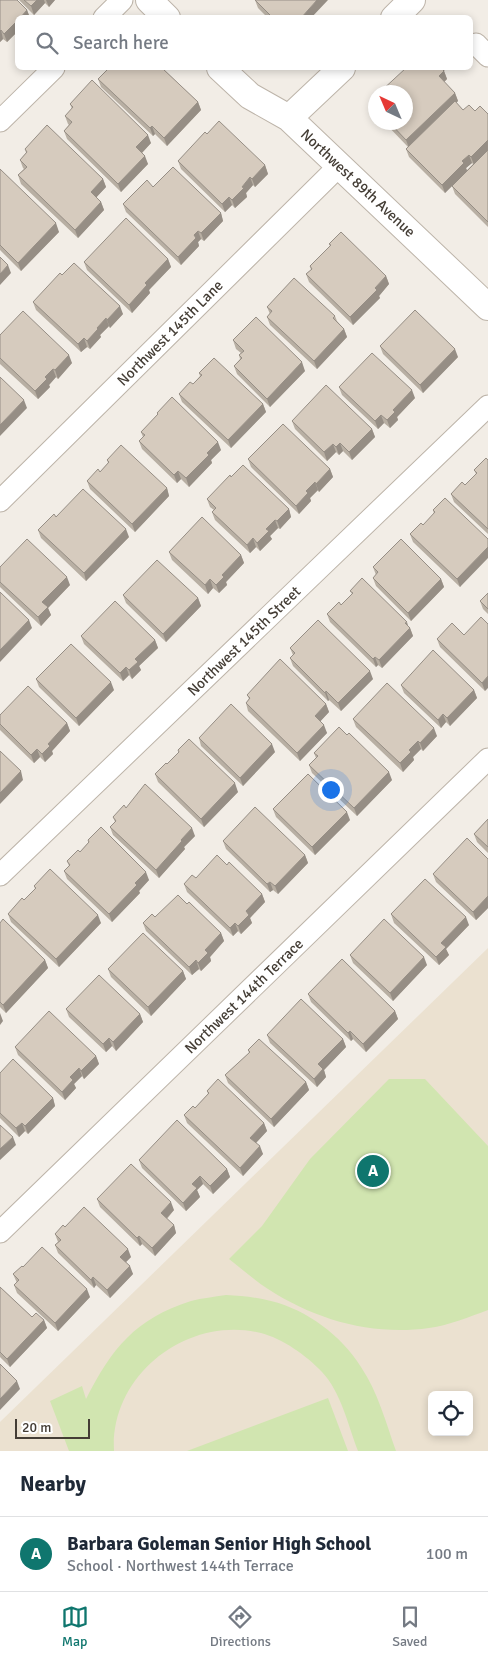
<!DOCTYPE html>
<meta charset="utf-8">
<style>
body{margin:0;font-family:Signika,sans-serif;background:#f2f2f3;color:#1f2937}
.controls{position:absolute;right:15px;bottom:15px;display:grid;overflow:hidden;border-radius:8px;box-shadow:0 2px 8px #0003}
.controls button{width:45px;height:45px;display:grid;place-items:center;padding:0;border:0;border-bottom:1px solid #e0e1e3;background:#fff;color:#1f2937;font:25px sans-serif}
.compass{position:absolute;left:368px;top:85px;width:45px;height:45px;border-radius:50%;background:#fff;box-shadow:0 2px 8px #0003;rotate:316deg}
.scale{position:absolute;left:15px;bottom:12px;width:75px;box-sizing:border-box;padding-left:5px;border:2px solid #443d35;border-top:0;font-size:14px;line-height:18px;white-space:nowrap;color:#443d35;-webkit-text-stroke:4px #fff;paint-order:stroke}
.you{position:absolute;left:330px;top:789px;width:18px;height:18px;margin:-12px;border:4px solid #fff;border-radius:50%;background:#1a73e8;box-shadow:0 0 0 8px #1a73e833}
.badge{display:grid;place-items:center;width:32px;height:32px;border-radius:50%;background:#0f766e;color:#fff;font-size:16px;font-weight:700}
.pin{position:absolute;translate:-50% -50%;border:2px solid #fff;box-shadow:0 1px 5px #0006}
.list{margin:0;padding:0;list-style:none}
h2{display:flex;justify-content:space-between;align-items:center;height:65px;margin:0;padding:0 20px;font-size:21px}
h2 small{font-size:16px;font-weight:400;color:#747a83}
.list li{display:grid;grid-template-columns:32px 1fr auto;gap:15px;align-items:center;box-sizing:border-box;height:75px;padding:0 20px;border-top:1px solid #e0e1e3}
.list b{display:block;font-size:19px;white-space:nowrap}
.list p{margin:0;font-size:16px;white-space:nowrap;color:#747a83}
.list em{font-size:16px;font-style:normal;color:#747a83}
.icon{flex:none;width:28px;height:28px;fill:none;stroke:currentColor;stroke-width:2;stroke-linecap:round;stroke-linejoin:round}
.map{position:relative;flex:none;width:488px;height:1451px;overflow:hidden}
.search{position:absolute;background:#fff;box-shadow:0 2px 8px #0003;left:15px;right:15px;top:15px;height:55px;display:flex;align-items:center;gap:12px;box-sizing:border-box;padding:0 18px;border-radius:8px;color:#747a83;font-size:19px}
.sheet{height:140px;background:#fff}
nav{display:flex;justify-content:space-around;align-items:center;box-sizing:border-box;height:70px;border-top:1px solid #e0e1e3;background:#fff;font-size:14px;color:#747a83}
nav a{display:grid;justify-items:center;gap:2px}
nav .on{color:#0f766e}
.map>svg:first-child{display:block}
.education{fill:#ebe1d0;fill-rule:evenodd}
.garden{fill:#d1e5b0}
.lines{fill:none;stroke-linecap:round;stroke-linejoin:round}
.minor-casing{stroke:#bdb4a9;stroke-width:23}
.tertiary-casing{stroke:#bdb4a9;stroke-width:28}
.minor{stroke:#fff;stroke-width:21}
.tertiary{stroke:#fff;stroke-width:26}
.wall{fill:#b8afa3;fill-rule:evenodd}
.shaded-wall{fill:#968e85}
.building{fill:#d6cbbe;stroke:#968e85}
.labels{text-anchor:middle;stroke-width:4;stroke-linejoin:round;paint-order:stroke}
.street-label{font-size:15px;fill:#443d35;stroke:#fff}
</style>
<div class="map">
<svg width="488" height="1451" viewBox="0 0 488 1451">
<rect width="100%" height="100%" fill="#f2ede6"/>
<path class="education" d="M488,948V1451H0V1422ZM432,1395H469V1432H432Z"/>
<path class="garden" d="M389,1079H425L488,1146V1310C469,1317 450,1325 429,1328C372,1336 316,1320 268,1289C254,1280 242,1269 229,1259L262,1226L310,1159Z
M226,1295C241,1296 256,1297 271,1301C307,1310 341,1335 361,1367C378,1392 386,1423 396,1451H358C348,1425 341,1392 322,1372C306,1355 283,1339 261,1333C188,1315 110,1374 114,1451H69L50,1401L82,1386L86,1399C112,1348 135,1319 191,1301C202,1298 214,1297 226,1295Z
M328,1398L348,1451H187Z"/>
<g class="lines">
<defs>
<path id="minor" d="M104,18L122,0
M476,44L488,56
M0,121L54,68
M0,501L340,165
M0,875L488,406
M0,1232L488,759"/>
<path id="tertiary" d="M149,0L167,18
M394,18L412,0
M220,68L250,96L289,118L488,307
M289,118L342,68"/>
</defs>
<use href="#minor" class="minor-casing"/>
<use href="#tertiary" class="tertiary-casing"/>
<use href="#minor" class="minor"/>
<use href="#tertiary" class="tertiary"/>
</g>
<path class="wall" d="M0,0L27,10L30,18H18V31L7,42L3,39L0,42Z
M19,0H55L49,7L45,3L34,15Z
M255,0L311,18H268L258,8Z
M107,68H162L198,102L201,110L167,146L155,134L153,136L101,87L98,79L108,69Z
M447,68L444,71L447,79L444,82L455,93L458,101L456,103L463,110L475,111L488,114V227L455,194L452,186L445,193L409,157L406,149L408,147L384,122H406V92ZM472,163L473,164L467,170L466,168Z
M376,97V114L373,111L370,103Z
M70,104L151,143L142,153L148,164L121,192L67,139L64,131L69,125L68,124L65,116L72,109Z
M207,134L265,165L268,174L255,187L253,185L246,193L247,197L235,208L232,205L225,212L181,169L178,161Z
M25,149L103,179L106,187L96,197L101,202L104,210L78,238L21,184L18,175L24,169L23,168L20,160L26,153Z
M0,170L59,232L21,271L0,250Z
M153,187L221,213L223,221L204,241L201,239L198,242L199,246L181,265L126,212L123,204Z
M329,244L386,276L389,284L379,296L380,298L353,325L309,282L306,274L311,270L310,266L330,246Z
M168,259L171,267L149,290L150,293L132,313L87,270L84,262Z
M62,275L123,314L110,328L109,326L100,335L101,337L90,349L87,347L81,352L36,310L33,302Z
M267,307L335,316L337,321L344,329L347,337L317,369L270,325L267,317L270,314Z
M0,335L72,363L58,379L56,377L49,385L50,387L38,399L0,364Z
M233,340L305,371L270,407L237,374L234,366L240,359L239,355L241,353L236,349Z
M380,346L458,357L423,393L383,354Z
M199,373L263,404L266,412L231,448L182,402L179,394L193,384L200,376Z
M339,387L415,398L397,417L398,420L390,428L384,423L378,429L342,395Z
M157,413L221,450L211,460L212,463L189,487L181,479L177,483L142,449L139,441L143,437L141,432L158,415Z
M292,421L372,429L375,437L352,460L343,451L339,455L336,452L327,461L295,429Z
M248,459L330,469L333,477L319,492L318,490L310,498L311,501L299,514L251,467Z
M107,460L167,488L169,496L135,532L90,489L87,481L100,472L108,463Z
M488,460V534L454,502L451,494L465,485L476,474L474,470Z
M231,477L289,509L291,517L280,529L278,528L270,536L272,539L260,551L256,547L250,553L215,520L212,512L214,510L210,507L207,499Z
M433,510L488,539L460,587L413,542L410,534L423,525L434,514Z
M38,530L129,537L86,581L41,538Z
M169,552L241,555L244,563L226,582L227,585L219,593L213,588L208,594L172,560Z
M0,567L70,585L48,608L51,615L41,626L0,587Z
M373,567L441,579L444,587L411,621L376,586L373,578L376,575Z
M350,591L410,628L413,636L382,668L378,665L376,667L330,622L327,614L341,605L352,594Z
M488,593V614L483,609L480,601Z
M123,595L198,598L201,606L166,642L126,603Z
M488,624L485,691L440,647L437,639L464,635Z
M81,636L155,640L158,648L139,666L141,670L132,679L129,675L123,681L84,644Z
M290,648L373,679L341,711L329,700L328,701L293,666L290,658L293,655Z
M36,679L114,690L79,726L39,687Z
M401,685L474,690L477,698L450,726L446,722L441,728L404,693Z
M247,695L326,704L329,712L320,721L327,733L300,761L248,711L246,703L249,699Z
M0,715L67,723L70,731L52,751L53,754L45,762L40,757L34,763L0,730Z
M353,719L437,736L423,751L421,749L413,757L414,760L403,772L356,727Z
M199,738L275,752L243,786L201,746Z
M178,750L238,792L204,827L158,782L155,774L167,764L179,753Z
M314,753L392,780L357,816L312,773L309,765L316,758Z
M126,808L195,836L184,847L185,849L159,878L113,835L110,827L115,822L113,817Z
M273,809L350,820L315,855L276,817Z
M488,819V853L477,842L474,834Z
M88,840L149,880L139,891L140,893L112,922L67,879L64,871L69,866L67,861L80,852L88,843Z
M223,841L305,855L308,863L278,894L273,890L270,892L226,849Z
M488,859V908L476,920L436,882L433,874Z
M227,865L262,894L265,902L250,918L252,923L241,934L238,931L233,936L187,892L184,884L196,878Z
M34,886L101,923L59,967L11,922L8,914L24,900L35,889Z
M187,904L221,933L224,941L210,957L211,961L201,971L199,969L192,975L146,931L143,923Z
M391,914L469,925L446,949L449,955L439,965L394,923Z
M0,923L45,960L48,968L6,1013L0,1007Z
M350,955L427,965L393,1001L353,963Z
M108,969L183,971L186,979L151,1016L111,977Z
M308,994L395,1011L398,1019L366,1052L353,1039L351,1041L311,1002Z
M66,1009L140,1014L143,1022L116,1051L112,1046L106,1052L69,1017Z
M267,1035L343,1039L346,1047L324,1070L326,1077L317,1087L270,1043Z
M15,1047L96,1056L99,1064L84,1079L82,1076L74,1084L76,1088L65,1100L18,1055Z
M248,1050L306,1082L309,1090L274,1127L228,1083L225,1075L249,1053Z
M0,1073L53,1098L55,1106L28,1134L25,1131L19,1137L0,1118Z
M207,1091L264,1123L267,1131L256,1143L263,1154L243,1176L187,1123L184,1115L195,1108L208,1094Z
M139,1160L227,1169L230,1177L213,1194L203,1184L197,1190L200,1197L186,1211L142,1168Z
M97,1199L174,1210L167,1219L174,1225L176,1233L155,1256L142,1244L140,1246L100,1207Z
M65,1227L131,1257L126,1262L133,1274L110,1298L96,1285L94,1288L58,1253L55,1245L58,1242L55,1234Z
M23,1267L90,1297L58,1331L17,1293L14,1285L17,1283L13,1274Z
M0,1287L32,1317L44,1320L47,1328L10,1367L0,1357Z"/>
<path class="shaded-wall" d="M37,0H44L45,3L34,15L31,6Z
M46,0H55L49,7Z
M317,0H328L311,18H301Z
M27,10L30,18H20Z
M18,20V31L7,42L4,34Z
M1,30L3,39L0,42V31Z
M444,71L447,79L442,84L439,76Z
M455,93L458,101L409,148L406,140Z
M198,102L201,110L167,146L164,138Z
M152,126L155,134L153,136L150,128Z
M148,135L151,143L139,156L136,147Z
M488,140V151L474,165L471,157Z
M469,155L472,163L466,168L467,171L445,193L442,185L462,161Z
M145,156L148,164L121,192L118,184Z
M265,165L268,174L255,187L252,179Z
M250,177L253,185L246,193L247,197L235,208L232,200L242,187Z
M103,179L106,187L94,200L91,192Z
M229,197L232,205L225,212L222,204Z
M101,202L104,210L78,238L75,230Z
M221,213L223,221L204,241L201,233Z
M56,223L59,232L21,271L18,263Z
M198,231L201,239L198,242L199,246L181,265L178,257L194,235Z
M168,259L171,267L149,290L150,293L132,313L129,305L145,283Z
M8,265L11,273L0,285V274Z
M386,276L389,284L379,296L380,298L353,325L350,317Z
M120,306L123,314L110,328L107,320Z
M106,318L109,326L100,335L101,337L90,349L87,341L97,328Z
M344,329L347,337L317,369L314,361Z
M84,338L87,347L81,352L78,344Z
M455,349L458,357L423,393L420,385Z
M69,355L72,363L58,379L55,370Z
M302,362L305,371L270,407L267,399Z
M53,369L56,377L49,385L50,387L38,399L35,391L45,377Z
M412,390L415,398L397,417L398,420L390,428L387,420L393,410Z
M24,400L27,408L0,436V425Z
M263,404L266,412L231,448L228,440Z
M381,415L384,423L378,429L375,421Z
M372,429L375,437L352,460L349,452Z
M218,442L221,450L211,460L212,463L189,487L186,478L207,453Z
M340,443L343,451L339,455L336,447Z
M333,444L336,452L327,461L324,452Z
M330,469L333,477L319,492L316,484Z
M178,471L181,479L177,483L174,475Z
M315,482L318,490L310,498L311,501L299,514L296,506L306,491Z
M167,488L169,496L135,532L132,524Z
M289,509L291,517L280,529L277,521Z
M275,520L278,528L270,536L272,539L260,551L257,543L266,529Z
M126,529L129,537L86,581L84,573Z
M253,538L256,547L250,553L247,545Z
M488,547V558L460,587L457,579Z
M241,555L244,563L226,582L227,585L219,593L216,585L222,575Z
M67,577L70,585L48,608L51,615L41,626L38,617L42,602Z
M210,579L213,588L208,594L205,585Z
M441,579L444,587L411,621L408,613Z
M198,598L201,606L166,642L163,634Z
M29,620L32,628L0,662V650Z
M407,622L409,629L410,628L413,636L382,668L379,660Z
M155,640L158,648L139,666L141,670L132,679L129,670L135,659Z
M375,657L378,665L376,667L373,659Z
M126,667L129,675L123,681L120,673Z
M370,671L373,679L341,711L338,703Z
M488,676V688L485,691L482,683Z
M111,682L114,690L79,726L76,718Z
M474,690L477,698L450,726L447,718Z
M326,691L329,700L328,701L325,693Z
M326,704L329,712L318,724L315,716Z
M443,714L446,722L441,728L438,720Z
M67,723L70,731L52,751L53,754L45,762L42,754L48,744Z
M324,725L327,733L300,761L297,753Z
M434,728L437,736L423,751L420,743Z
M418,741L421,749L413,757L414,760L403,772L400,763L409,750Z
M272,744L275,752L243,786L240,778Z
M37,749L40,757L34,763L31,755Z
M21,771L23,780L0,804V793Z
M389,772L392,780L357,816L354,808Z
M235,783L238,792L204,827L201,819Z
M347,812L350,820L315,855L312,847Z
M192,828L195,836L184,847L185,849L159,878L156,870L181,840Z
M305,855L308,863L278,894L275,886Z
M146,872L149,880L139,891L140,893L112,922L109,914L135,883Z
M270,882L273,890L270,892L267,884Z
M262,894L265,902L250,918L252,923L241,934L238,926L246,911Z
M488,896V908L476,920L473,912Z
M98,915L101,923L59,967L56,959Z
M466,917L469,925L446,949L449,955L439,965L436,957L441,943Z
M235,923L238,931L233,936L230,928Z
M221,933L224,941L210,957L211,961L201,971L198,963L205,950Z
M424,957L427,965L393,1001L390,993Z
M45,960L48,968L6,1013L3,1005Z
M196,960L199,969L192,975L189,967Z
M183,971L186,979L151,1016L148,1007Z
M395,1011L398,1019L366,1052L363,1044Z
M0,1013L3,1021L0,1025Z
M140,1014L143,1022L116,1051L113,1042Z
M350,1031L353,1039L351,1041L348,1033Z
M109,1038L112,1046L106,1052L103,1044Z
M343,1039L346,1047L324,1070L326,1077L317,1087L314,1079L318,1064Z
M96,1056L99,1064L84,1079L81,1071Z
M79,1068L82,1076L74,1084L76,1088L65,1100L62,1092L70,1077Z
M306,1082L309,1090L274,1127L271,1119Z
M53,1098L55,1106L28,1134L25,1126Z
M22,1123L25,1131L19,1137L16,1128Z
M264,1123L267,1131L253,1146L250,1138Z
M13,1137L16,1145L0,1160V1149Z
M260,1146L263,1154L243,1176L240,1168Z
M227,1169L230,1177L213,1194L210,1186Z
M200,1176L203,1184L197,1190L200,1197L186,1211L183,1203L192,1184Z
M171,1202L174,1210L164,1221L161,1213Z
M174,1225L176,1233L155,1256L152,1248Z
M139,1236L142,1244L140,1246L137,1238Z
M128,1249L131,1257L123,1265L120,1257Z
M130,1266L133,1274L110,1298L107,1290Z
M93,1277L96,1285L94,1288L91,1280Z
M87,1289L90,1297L58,1331L55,1323Z
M44,1320L47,1328L10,1367L7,1359Z
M17,1381L20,1389L0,1410V1399Z"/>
<path class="building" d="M0,0H17L27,10L20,18H18V20L4,34L1,30L0,31Z
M24,0H37L31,6Z
M255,0H317L301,18H273Z
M109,68H162L198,102L164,138L152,126L150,128L98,79Z
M406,68H441L444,71L439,76L455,93L406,140L389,122H406V92H380Z
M92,80L148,135L136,147L145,156L118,184L64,131L72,122L65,116L73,107L70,104Z
M376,97V109L370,103Z
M455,101L463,110L469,105L475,111L480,106L488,114V140L471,157L469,155L462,161L464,163L442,185L406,149Z
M219,121L265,165L252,179L250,177L242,187L244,188L232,200L229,197L222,204L178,161L205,132L207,134Z
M47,125L103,179L91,192L101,202L75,230L18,175L27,167L20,160L27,152L25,149Z
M488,150V222L452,186Z
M173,167L221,213L201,233L198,231L194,235L196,238L178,257L123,204L147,180L153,187Z
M0,169L56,223L18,263L0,245Z
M126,218L168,259L145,283L147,285L129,305L84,262Z
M341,232L386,276L375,288L377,290L350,317L306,274L312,269L310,266L331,245L329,244Z
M0,257L8,265L0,274Z
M74,263L120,306L107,320L106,318L97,328L98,329L87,341L84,338L78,344L33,302L60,273L62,275Z
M294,278L335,316L333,318L344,329L314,361L267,317L272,311L267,307Z
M415,310L455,349L420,385L380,346Z
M23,311L69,355L55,370L53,369L45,377L47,379L35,391L0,358V335Z
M256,317L302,362L267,399L234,366L242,358L239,355L244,351L233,340Z
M372,353L412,390L393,410L395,412L387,420L381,415L375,421L339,387Z
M214,358L263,404L228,440L179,394L190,382L193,384L202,375L199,373Z
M0,377L24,400L0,425Z
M326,385L372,429L349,452L340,443L336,447L333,444L324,452L292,421Z
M172,397L218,442L207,453L209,455L186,478L178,471L174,475L139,441L145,435L141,432L158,414L157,413Z
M283,424L330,469L316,484L315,482L306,491L308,493L296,506L248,459Z
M121,445L167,488L132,524L87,481L98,469L100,472L109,462L107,460Z
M486,458L488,460V529L451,494L462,482L465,485L477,473L474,470Z
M243,465L289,509L277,521L275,520L266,529L269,531L257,543L253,538L247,545L212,512L216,508L207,499L230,475L231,477Z
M83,489L126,529L84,573L38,530L54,514L56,517Z
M445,498L488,539V547L457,579L410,534L421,523L423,525L435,512L433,510Z
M202,517L241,555L222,575L224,577L216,585L210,579L205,585L169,552Z
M27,539L67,577L42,602L48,607L38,617L0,582V567Z
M401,539L441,579L408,613L373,578L378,572L373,567Z
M157,560L198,598L163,634L123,595Z
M362,578L407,622L405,623L410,628L379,660L375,657L373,659L327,614L339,602L341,605L353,593L350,591Z
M0,592L29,620L0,650Z
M488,593V609L480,601Z
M115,601L155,640L135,659L138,662L129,670L126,667L120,673L81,636Z
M481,617L488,624V676L482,683L437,639L452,623L464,635Z
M318,620L370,671L338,703L326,691L325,693L290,658L295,653L290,648Z
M71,644L111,682L76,718L36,679Z
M433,650L474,690L447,718L443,714L438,720L401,685Z
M280,659L326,704L315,716L324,725L297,753L246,703L250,698L247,695Z
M387,683L434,728L420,743L418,741L409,750L411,752L400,763L353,719Z
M28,686L67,723L48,744L50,746L42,754L37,749L31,755L0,724V715Z
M231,704L272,744L240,778L199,738Z
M339,727L347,735L349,733L389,772L354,808L309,765L318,756L314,753Z
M189,739L235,783L201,819L155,774L166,763L167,764L179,752L178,750Z
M0,751L21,771L0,793Z
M308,774L347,812L312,847L273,809Z
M145,784L192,828L181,840L182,841L156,870L110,827L116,821L113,817L124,805L126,808Z
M255,807L305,855L275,886L270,882L267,884L223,841Z
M488,819V847L474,834Z
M101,827L146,872L135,883L137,885L109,914L64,871L70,865L67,861L78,850L80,852L89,842L88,840Z
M467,838L488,859V896L473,912L433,874Z
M217,855L227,865L229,862L262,894L246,911L249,915L238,926L235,923L230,928L184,884L192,875L196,878Z
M50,869L98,915L56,959L8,914L22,898L24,900L36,888L34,886Z
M425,879L466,917L441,943L446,947L436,957L391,914Z
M178,895L187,904L189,902L221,933L205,950L208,953L198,963L196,960L189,967L143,923L152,914L155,917Z
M3,919L45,960L3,1005L0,1002V923Z
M384,919L424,957L390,993L350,955Z
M143,933L183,971L148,1007L108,969Z
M342,959L395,1011L363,1044L350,1031L348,1033L308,994Z
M99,975L140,1014L113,1042L109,1038L103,1044L66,1009Z
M301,999L343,1039L318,1064L323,1069L314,1079L267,1035Z
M49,1011L96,1056L81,1071L79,1068L70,1077L73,1080L62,1092L15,1047Z
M259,1039L306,1082L271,1119L225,1075L250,1052L248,1050Z
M13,1059L53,1098L25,1126L22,1123L16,1128L0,1113V1073Z
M218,1079L264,1123L250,1138L260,1146L240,1168L184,1115L193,1106L195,1108L209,1093L207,1091Z
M177,1120L227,1169L210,1186L200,1176L192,1184L197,1188L183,1203L139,1160Z
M0,1125L13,1137L0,1149Z
M131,1164L171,1202L161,1213L174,1225L152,1248L139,1236L137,1238L97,1199Z
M84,1207L128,1249L120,1257L130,1266L107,1290L93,1277L91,1280L55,1245L61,1240L55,1234L63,1225L65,1227Z
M42,1247L87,1289L55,1323L14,1285L19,1280L13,1274L22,1266L23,1267Z
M0,1287L32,1317L36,1313L44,1320L7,1359L0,1352Z
M0,1364L17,1381L0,1399Z"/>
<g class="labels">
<g class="street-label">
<text transform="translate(358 183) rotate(43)" y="5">Northwest 89th Avenue</text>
<text transform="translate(170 333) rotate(-45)" y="5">Northwest 145th Lane</text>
<text transform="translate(244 641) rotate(-44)" y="5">Northwest 145th Street</text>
<text transform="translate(244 996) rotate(-44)" y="5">Northwest 144th Terrace</text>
</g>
</g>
</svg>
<div class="controls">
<button><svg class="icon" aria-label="locate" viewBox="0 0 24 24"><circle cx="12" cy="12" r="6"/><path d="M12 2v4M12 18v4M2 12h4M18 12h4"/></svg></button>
</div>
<svg class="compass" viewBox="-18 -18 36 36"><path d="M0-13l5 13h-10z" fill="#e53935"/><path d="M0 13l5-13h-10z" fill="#747a83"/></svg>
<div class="scale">20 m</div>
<div class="you"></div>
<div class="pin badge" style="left:373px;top:1171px">A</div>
<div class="search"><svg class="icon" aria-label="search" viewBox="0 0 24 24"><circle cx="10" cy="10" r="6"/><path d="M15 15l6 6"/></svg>Search here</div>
</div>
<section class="sheet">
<h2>Nearby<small></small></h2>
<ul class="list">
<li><span class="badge">A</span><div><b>Barbara Goleman Senior High School</b><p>School · Northwest 144th Terrace</p></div><em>100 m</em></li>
</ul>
</section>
<nav>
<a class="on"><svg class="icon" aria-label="map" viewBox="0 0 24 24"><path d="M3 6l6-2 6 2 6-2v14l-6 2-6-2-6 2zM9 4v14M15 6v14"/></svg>Map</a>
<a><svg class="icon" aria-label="directions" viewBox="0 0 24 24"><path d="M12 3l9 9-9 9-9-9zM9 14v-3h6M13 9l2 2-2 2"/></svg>Directions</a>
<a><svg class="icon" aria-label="saved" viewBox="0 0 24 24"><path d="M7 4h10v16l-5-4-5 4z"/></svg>Saved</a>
</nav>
